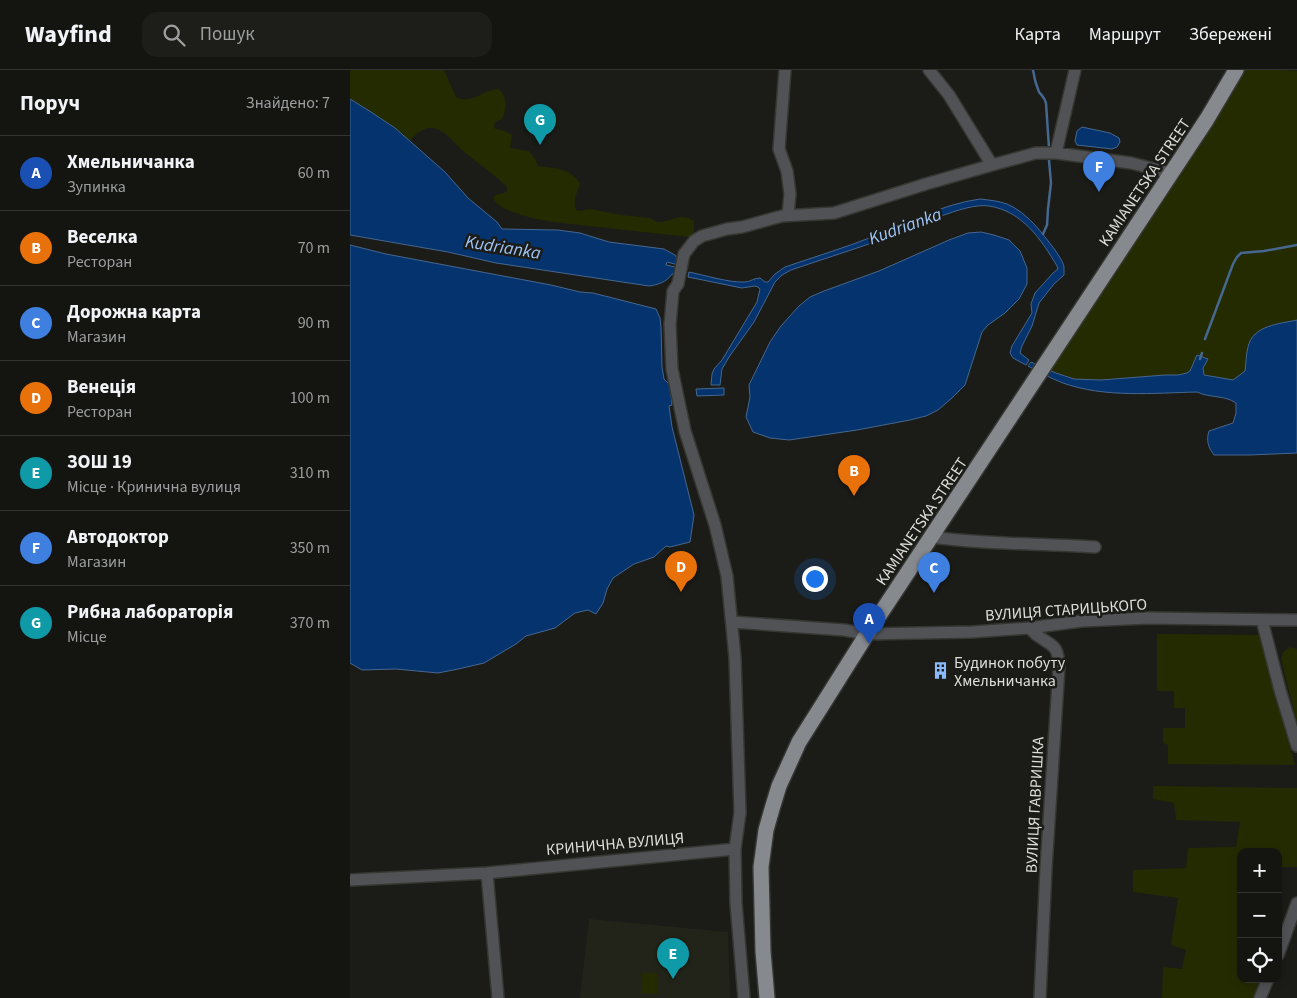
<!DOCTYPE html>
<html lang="uk">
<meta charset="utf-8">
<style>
body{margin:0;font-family:"Source Sans 3",sans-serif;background:#1d1e1a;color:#f1f3f6}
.controls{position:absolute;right:15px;bottom:15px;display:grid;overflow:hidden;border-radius:10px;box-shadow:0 2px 8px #0003}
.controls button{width:45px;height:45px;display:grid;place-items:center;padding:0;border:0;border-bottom:1px solid #333431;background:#141511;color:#f1f3f6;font:25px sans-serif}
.you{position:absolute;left:464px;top:508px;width:18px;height:18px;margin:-12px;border:4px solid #fff;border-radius:50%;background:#1a73e8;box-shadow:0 0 0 8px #1a73e833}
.badge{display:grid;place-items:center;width:32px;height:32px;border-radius:50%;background:#8c9099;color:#fff;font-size:16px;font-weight:700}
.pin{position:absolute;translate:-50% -41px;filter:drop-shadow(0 1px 2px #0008)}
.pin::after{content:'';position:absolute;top:26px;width:18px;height:15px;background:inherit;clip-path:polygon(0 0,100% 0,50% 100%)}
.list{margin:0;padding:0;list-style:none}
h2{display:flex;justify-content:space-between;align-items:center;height:65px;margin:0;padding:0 20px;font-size:21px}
h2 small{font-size:16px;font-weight:400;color:#9d9f9f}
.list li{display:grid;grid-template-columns:32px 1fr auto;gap:15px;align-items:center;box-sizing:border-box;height:75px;padding:0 20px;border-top:1px solid #333431}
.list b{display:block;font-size:19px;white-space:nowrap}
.list p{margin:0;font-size:16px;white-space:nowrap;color:#9d9f9f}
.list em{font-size:16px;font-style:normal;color:#9d9f9f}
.icon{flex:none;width:28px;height:28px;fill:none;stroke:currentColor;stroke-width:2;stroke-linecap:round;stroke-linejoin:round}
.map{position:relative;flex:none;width:947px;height:928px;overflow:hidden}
header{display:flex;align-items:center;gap:30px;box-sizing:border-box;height:70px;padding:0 25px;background:#141511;border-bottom:1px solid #333431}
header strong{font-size:24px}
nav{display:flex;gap:28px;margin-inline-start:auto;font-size:18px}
.search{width:350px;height:45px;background:#1d1e1a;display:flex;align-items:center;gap:12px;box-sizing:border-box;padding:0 18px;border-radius:15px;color:#9d9f9f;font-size:19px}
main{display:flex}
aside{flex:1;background:#141511}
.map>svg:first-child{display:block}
.built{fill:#222419}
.green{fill:#252b00}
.water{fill:#05336e;stroke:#46678f}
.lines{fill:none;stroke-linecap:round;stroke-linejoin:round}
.stream{stroke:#46678f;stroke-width:2.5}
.minor-casing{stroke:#363732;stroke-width:14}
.major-casing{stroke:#363732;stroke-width:18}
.minor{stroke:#515255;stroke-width:11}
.major{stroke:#868a8f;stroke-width:15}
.labels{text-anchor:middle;stroke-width:5;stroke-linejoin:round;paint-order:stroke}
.street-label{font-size:16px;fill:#dedfdb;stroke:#1b1c17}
.poi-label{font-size:16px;fill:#dedfdb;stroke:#1b1c17;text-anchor:start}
.water-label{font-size:18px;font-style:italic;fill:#9fc4f8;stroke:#1b1c17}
</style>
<header>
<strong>Wayfind</strong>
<div class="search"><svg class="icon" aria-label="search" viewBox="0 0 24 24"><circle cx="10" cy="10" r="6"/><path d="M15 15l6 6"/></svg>Пошук</div>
<nav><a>Карта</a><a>Маршрут</a><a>Збережені</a></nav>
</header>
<main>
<aside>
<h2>Поруч<small>Знайдено: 7</small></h2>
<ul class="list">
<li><span class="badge" style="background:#1a4fb4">A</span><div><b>Хмельничанка</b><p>Зупинка</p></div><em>60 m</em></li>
<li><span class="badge" style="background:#e8710a">B</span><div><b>Веселка</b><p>Ресторан</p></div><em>70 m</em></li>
<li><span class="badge" style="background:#3f7fe0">C</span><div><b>Дорожна карта</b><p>Магазин</p></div><em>90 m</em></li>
<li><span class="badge" style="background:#e8710a">D</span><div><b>Венеція</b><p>Ресторан</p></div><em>100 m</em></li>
<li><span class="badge" style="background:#0f9aa8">E</span><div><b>ЗОШ 19</b><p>Місце · Кринична вулиця</p></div><em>310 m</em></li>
<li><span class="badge" style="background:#3f7fe0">F</span><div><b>Автодоктор</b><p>Магазин</p></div><em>350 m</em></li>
<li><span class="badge" style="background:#0f9aa8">G</span><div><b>Рибна лабораторія</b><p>Місце</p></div><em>370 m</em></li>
</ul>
</aside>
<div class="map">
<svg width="947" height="928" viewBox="0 0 947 928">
<rect width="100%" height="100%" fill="#1b1c17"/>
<path class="built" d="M239,849L378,862L380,928H230Z"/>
<path class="green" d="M0,0H94L106,27C123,35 131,20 148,19C158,26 157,39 152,49L145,52L144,58L146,59L152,60L162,65L160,78L179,81L185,89L188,96C206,99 218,97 230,113C228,122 222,130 226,140L229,141L241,139L271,145L300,148L307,152H313L330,147L339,148L344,151V166L339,167L203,152C188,150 149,142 143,128C146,122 153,125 157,121V117C143,103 127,93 112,80C104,73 94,58 81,58C72,57 65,66 59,71C40,55 21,41 0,29Z
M892,0H932L947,1V250L920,255L898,275L895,301L883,310L857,306L854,305L853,298L842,295L840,301L837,303L828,305H815L751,310L724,309L697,299Z
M807,564L909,565L945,695L818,694V675L813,673V658H835V638H824V621H807Z
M940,577L947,579V653L931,589L933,582Z
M803,716L947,718V797H928V782H891V909H910L903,928H812L813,897L832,899L836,880L821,875L828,828L783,822V800L836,798L838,778L886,777L890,752L826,750L824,733L803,729Z
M292,903H308L307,924L291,923Z"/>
<path class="water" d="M0,29L21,42L45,58L95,102L118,128L147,152L152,159L208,160L230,163L259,172L314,179L325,185L328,190V195L317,192L316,195L329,198L327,205L322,204C317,212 307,215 299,216L146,193L98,182L0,165Z
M732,57L760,63L769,68L770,72L767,77L762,79L727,75L725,71L727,61Z
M630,129C639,130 649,131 657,134C678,143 692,163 705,180C708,185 713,191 714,197C714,199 714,203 714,205L704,214L689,233L682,256L672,276L670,283L679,290L676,295L663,288L660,283L662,276L682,243L681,234L685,223L703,203L708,199L707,196C691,169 672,141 639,136C614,132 564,159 538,167C506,179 473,189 441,200L432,205L425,212L404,252L379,287L372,299L370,315H361L362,304L364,299L372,290L407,232L410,219L408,217L405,216L392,218L338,207L339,202C354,205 380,213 395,212C400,212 404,208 410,208L415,212H418L425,204L435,197C464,187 494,178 522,167C557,153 593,134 630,129Z
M631,162L644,165L659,170L670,181L677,198V214L669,229L655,243L638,255L632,262L615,315L602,328L588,340L576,346L560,350L507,360L439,370L420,368L403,362L396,347L400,327L399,315L420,272L431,256L449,236L460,227L474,221L529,201L599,170L618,163Z
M0,175L36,184L201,215L230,222L243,223L306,239L310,248L311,257L312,297L314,309L320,315L322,335L319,336L322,357L344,445L340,472L320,477L316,476L304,487L284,494L263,508L257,519L253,533L246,544L238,540L225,543L205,558L176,566L166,574L134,593L108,599L88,603L46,599L12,600L0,593Z
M947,250V383L900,385H864C858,377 856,370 859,361L883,353L886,343V333C875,325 859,328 847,322C803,323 755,328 713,313C700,308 689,302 678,296L681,292L706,303L724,309L751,310L815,305H828L837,303L840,301L847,285L858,289L853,298L854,305L883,310L895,301C896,293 896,285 898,277C903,255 929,254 947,250Z
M374,318V325L347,326L346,319Z"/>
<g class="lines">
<path class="stream" d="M683,0C684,7 686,15 689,22C692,26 695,28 696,33L699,78
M693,164L697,155L698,139L701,113L699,90
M855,269L883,194L887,187L891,183L914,181L947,175
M850,289L852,283"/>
<defs>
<path id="minor" d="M435,0L429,79L437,101L440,124L438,145
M579,0L599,25L642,95L686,83H706L781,93L820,103
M706,83L725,0
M582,467C636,475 690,473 745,477
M912,550L930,620L947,676
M382,552L494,560L517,564L622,562L679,558L732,551L798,548L947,550
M679,558C682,560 685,564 688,566C704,577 708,575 709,597L696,798L690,928
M385,779L390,743L385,588L377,506L365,455L335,361L322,299L320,254L323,221L328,214L334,184L344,171L352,166L377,159L392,157L432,146L484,143L576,114L642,95
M137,803L148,928
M0,810L137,803L385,779L386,833L394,928
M928,885L947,833
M910,928L918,909"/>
<path id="major" d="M417,928L413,881L411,797L416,760L422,739L429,716L449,672L517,564L857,49L886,0"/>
</defs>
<use href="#minor" class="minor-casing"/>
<use href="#major" class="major-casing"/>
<use href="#minor" class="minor"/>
<use href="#major" class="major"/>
</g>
<defs>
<symbol id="building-bare" viewBox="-9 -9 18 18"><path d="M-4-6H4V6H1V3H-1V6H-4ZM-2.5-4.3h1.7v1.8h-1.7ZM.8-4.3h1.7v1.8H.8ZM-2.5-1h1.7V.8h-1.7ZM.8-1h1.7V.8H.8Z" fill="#8bbafc" stroke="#1b1c17" stroke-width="2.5" paint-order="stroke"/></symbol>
</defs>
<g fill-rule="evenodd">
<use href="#building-bare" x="578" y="588" width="25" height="25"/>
</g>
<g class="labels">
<g class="street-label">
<text transform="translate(794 112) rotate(-56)" y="6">KAMIANETSKA STREET</text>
<text transform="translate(571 451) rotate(-56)" y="6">KAMIANETSKA STREET</text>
<text transform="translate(716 539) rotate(-4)" y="6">ВУЛИЦЯ СТАРИЦЬКОГО</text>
<text transform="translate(684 735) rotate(-87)" y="6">ВУЛИЦЯ ГАВРИШКА</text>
<text transform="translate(265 773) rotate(-5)" y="6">КРИНИЧНА ВУЛИЦЯ</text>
</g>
<g class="poi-label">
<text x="604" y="598">Будинок побуту<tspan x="604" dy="18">Хмельничанка</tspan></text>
</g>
<g class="water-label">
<text transform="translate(555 156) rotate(-20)" y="6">Kudrianka</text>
<text transform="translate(153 177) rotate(9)" y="6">Kudrianka</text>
</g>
</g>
</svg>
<div class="controls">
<button>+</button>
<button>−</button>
<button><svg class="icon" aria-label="locate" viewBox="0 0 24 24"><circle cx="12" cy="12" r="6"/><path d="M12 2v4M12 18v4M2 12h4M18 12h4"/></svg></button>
</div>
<div class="you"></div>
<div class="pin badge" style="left:519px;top:574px;background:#1a4fb4">A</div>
<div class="pin badge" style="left:504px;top:426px;background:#e8710a">B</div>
<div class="pin badge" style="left:584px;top:523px;background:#3f7fe0">C</div>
<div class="pin badge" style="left:331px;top:522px;background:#e8710a">D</div>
<div class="pin badge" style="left:323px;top:909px;background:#0f9aa8">E</div>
<div class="pin badge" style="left:749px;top:122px;background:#3f7fe0">F</div>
<div class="pin badge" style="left:190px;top:75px;background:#0f9aa8">G</div>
</div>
</main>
